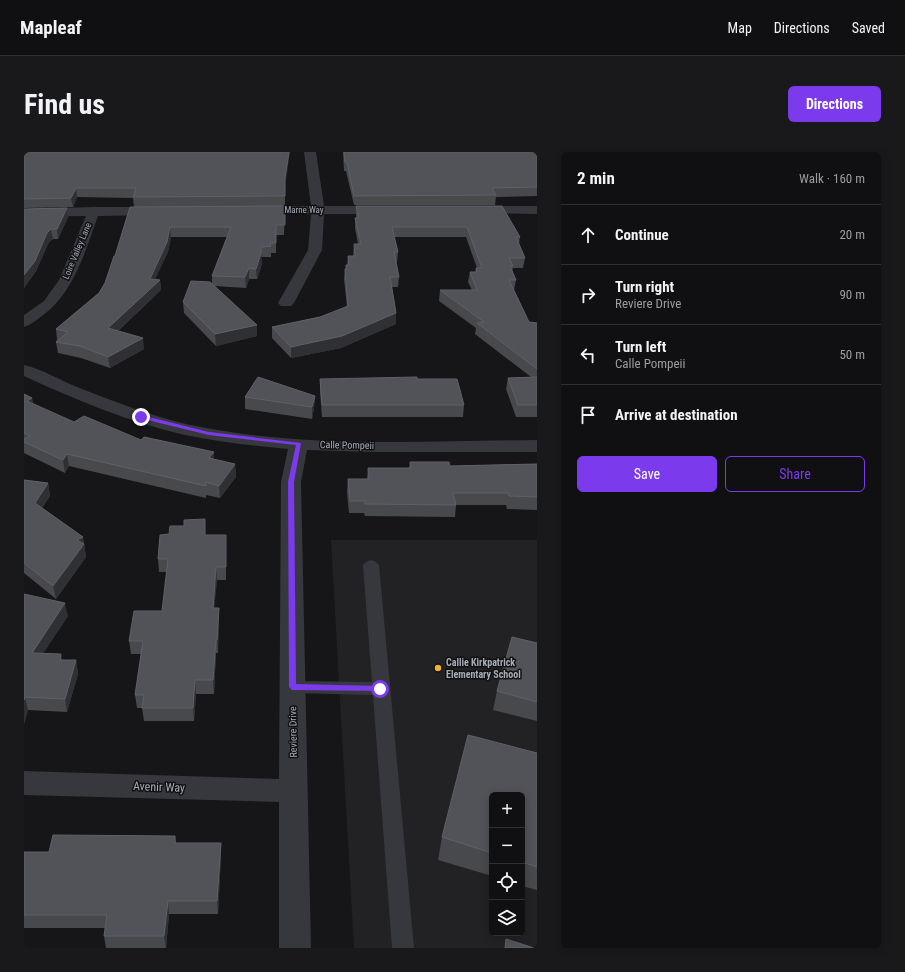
<!DOCTYPE html>
<html lang="en">
<head>
<meta charset="utf-8">
<style>
	body { margin:0; font-family:"Roboto Condensed",sans-serif; background:#19191b; color:#f1f3f6 }
	.controls { position:absolute; right:12px; bottom:12px; display:grid; overflow:hidden; border-radius:6px; box-shadow:0 2px 10px #0003 }
	.controls button { width:36px; height:36px; display:grid; place-items:center; padding:0; border:0; border-bottom:1px solid #303032; background:#101012; color:#f1f3f6; font:20px sans-serif }
	.stop { position:absolute; width:12px; height:12px; margin:-9px; border:3px solid #7c3aed; border-radius:50%; background:#fff }
	.stop.end { background:#7c3aed; border-color:#fff; box-shadow:0 1px 4px #0008 }
	.list { margin:0; padding:0; list-style:none }
	h2 { display:flex; justify-content:space-between; align-items:center; height:52px; margin:0; padding:0 16px; font-size:17px }
	h2 small { font-size:13px; font-weight:400; color:#9c9d9f }
	.list li { display:grid; grid-template-columns:26px 1fr auto; gap:12px; align-items:center; box-sizing:border-box; height:60px; padding:0 16px; border-top:1px solid #303032 }
	.list b { display:block; font-size:15px; white-space:nowrap }
	.list p { margin:0; font-size:13px; white-space:nowrap; color:#9c9d9f }
	.list em { font-size:13px; font-style:normal; color:#9c9d9f }
	.actions { display:flex; gap:8px; padding:12px 16px }
	.actions a { flex:1; padding:9px 0; border:1px solid #7c3aed; border-radius:6px; text-align:center; font-size:14px; color:#7c3aed }
	.actions .main { background:#7c3aed; color:#fff }
	.icon { flex:none; width:22px; height:22px; fill:none; stroke:currentColor; stroke-width:2; stroke-linecap:round; stroke-linejoin:round }
	.map { position:relative; flex:none; width:513px; height:796px; overflow:hidden; border-radius:6px }
	header { display:flex; align-items:center; gap:24px; box-sizing:border-box; height:56px; padding:0 20px; background:#101012; border-bottom:1px solid #303032 }
	header strong { font-size:19px }
	nav { display:flex; gap:22px; margin-inline-start:auto; font-size:14px }
	.intro { display:flex; align-items:center; justify-content:space-between; box-sizing:border-box; height:96px; padding:0 24px }
	h1 { margin:0; font-size:28px }
	.button { padding:10px 18px; border-radius:6px; background:#7c3aed; color:#fff; font-size:14px; font-weight:700 }
	main { display:flex; gap:24px; padding:0 24px }
	aside { flex:1; background:#101012; border-radius:6px; box-shadow:0 2px 10px #0003 }
	.map>svg:first-child { display:block }
	.built { fill:#222225; fill-rule:evenodd }
	.lines { fill:none; stroke-linecap:round; stroke-linejoin:round }
	.lane { fill:#37383d; fill-rule:evenodd }
	.street { fill:#37383d; fill-rule:evenodd }
	.wall { fill:#47494d }
	.shaded-wall { fill:#2f3033 }
	.building { fill:#525359; stroke:#5f6168 }
	.route { fill:#7c3aed }
	.poi-dot { fill:#f2b134; stroke:#111113; stroke-width:1.5 }
	.labels { text-anchor:middle; dominant-baseline:central; stroke-width:3; stroke-linejoin:round; paint-order:stroke }
	.far-street-label { font-size:9px; fill:#a8adb8; stroke:#111113 }
	.street-label { font-size:10px; fill:#a8adb8; stroke:#111113 }
	.poi-label { font-size:10px; font-weight:bold; fill:#a8adb8; stroke:#111113; text-anchor:start }
	.near-street-label { font-size:12px; fill:#a8adb8; stroke:#111113 }
</style>
</head>
<body>
<header>
<strong>Mapleaf</strong>
<nav><a>Map</a><a>Directions</a><a>Saved</a></nav>
</header>
<div class="intro"><h1>Find us</h1><a class="button">Directions</a></div>
<main>
<div class="map">
<svg width="513" height="796" viewBox="0 0 513 796">
	<rect width="100%" height="100%" fill="#161618"/>
	<path class="built" d="M 307,388 L 513,388 L 513,796 L 330,796 ZM 468,643 L 498,643 L 498,781 L 468,781 Z"/>
	<g class="lines">
		<path class="lane" d="M 347,408 L 352,410 L 355,413 L 390,796 L 368,796 L 349,543 L 268,541 L 262,540 L 259,535 L 262,530 L 268,529 L 348,530 L 339,413 L 342,410 Z"/>
		<path class="street" d="M 280,0 L 292,0 L 300,54 L 362,54 L 368,58 L 362,62 L 300,62 L 298,98 L 270,151 L 267,154 L 257,154 L 254,151 L 284,98 L 287,62 L 230,62 L 224,58 L 230,54 L 287,54 Z
			M 450,54 L 513,54 L 513,62 L 446,61 L 444,58 L 446,55 Z
			M 70,55 L 136,55 L 142,59 L 136,63 L 74,64 C 61,99 50,141 18,164 C 12,168 7,173 0,175 L 0,163 L 20,149 L 35,128 L 62,64 L 0,65 L 0,57 Z
			M 0,213 C 18,217 36,228 53,235 C 89,249 125,263 162,272 C 276,297 397,289 513,288 L 513,300 L 349,300 L 283,298 L 277,330 L 287,796 L 255,796 L 255,650 L 0,643 L 0,619 L 255,627 L 257,330 L 264,297 C 230,294 195,290 161,283 C 105,270 52,248 0,224 Z"/>
	</g>
	<path class="wall" d="M 0,0 L 261,34 L 261,54 L 110,55 L 109,46 L 53,45 L 49,55 L 0,56 Z
		M 319,0 L 513,0 L 513,44 L 472,45 L 471,53 L 330,53 L 322,19 L 320,19 Z
		M 261,54 L 260,83 L 252,83 L 252,101 L 247,101 L 247,105 L 237,105 L 238,112 L 233,127 L 225,127 L 222,136 L 191,134 L 233,184 L 192,194 L 160,161 L 159,150 L 188,132 L 188,124 L 203,85 L 147,85 L 144,100 L 131,127 L 136,128 L 137,138 L 94,179 L 120,197 L 86,216 L 57,206 L 34,201 L 32,190 L 33,188 L 32,177 L 75,141 L 81,131 L 91,104 L 106,55 Z
		M 332,54 L 496,85 L 495,92 L 501,106 L 499,116 L 489,116 L 488,119 L 492,128 L 490,138 L 505,170 L 513,171 L 513,265 L 492,265 L 482,237 L 484,226 L 507,225 L 451,182 L 452,176 L 415,149 L 416,138 L 448,138 L 444,130 L 446,120 L 451,120 L 452,116 L 453,116 L 442,85 L 370,85 L 374,100 L 373,110 L 372,110 L 375,125 L 374,135 L 368,135 L 372,161 L 372,172 L 317,196 L 267,206 L 248,186 L 248,175 L 296,165 L 323,155 L 320,127 L 321,117 L 322,117 L 322,113 L 323,113 L 324,104 L 329,104 L 330,92 L 334,92 L 331,76 L 331,66 L 332,66 Z
		M 43,56 L 44,65 L 34,87 L 29,87 L 25,90 L 12,119 L 0,136 L 0,57 Z
		M 296,227 L 393,227 L 440,253 L 439,265 L 298,265 L 296,239 Z
		M 0,242 L 8,246 L 9,252 L 50,270 L 190,308 L 211,312 L 212,325 L 196,346 L 182,343 L 182,346 L 45,314 L 41,321 L 0,301 Z
		M 291,244 L 290,256 L 288,267 L 221,257 L 221,245 Z
		M 386,310 L 426,314 L 513,312 L 513,358 L 483,357 L 482,353 L 432,353 L 431,365 L 341,364 L 340,361 L 325,361 L 323,340 L 324,327 L 343,327 L 344,316 L 385,316 Z
		M 0,328 L 24,331 L 26,344 L 18,356 L 59,385 L 62,405 L 32,447 L 0,421 Z
		M 182,383 L 202,383 L 202,428 L 193,428 L 190,456 L 195,456 L 195,469 L 194,501 L 192,501 L 190,542 L 172,542 L 170,569 L 120,569 L 118,556 L 113,556 L 111,543 L 117,502 L 107,502 L 105,489 L 138,459 L 143,420 L 135,420 L 134,407 Z
		M 0,442 L 44,464 L 19,501 L 38,508 L 52,508 L 54,522 L 43,560 L 4,558 L 0,572 Z
		M 513,491 L 513,569 L 469,558 L 473,539 Z
		M 513,601 L 513,738 L 498,734 L 498,643 L 468,643 L 468,724 L 414,708 L 418,685 Z
		M 151,684 L 152,691 L 197,691 L 197,704 L 194,762 L 145,762 L 142,796 L 82,796 L 80,784 L 81,776 L 0,776 L 0,700 L 25,700 Z"/>
	<path class="shaded-wall" d="M 265,0 L 266,0 L 261,35 L 261,26 Z
		M 52,36 L 53,45 L 49,55 L 47,46 Z
		M 43,56 L 44,65 L 34,87 L 33,77 Z
		M 146,75 L 147,85 L 144,100 L 127,136 L 136,128 L 137,138 L 85,187 L 84,176 L 126,127 Z
		M 27,77 L 29,87 L 25,90 L 12,119 L 0,136 L 0,123 L 23,81 Z
		M 237,101 L 238,112 L 233,127 L 232,117 Z
		M 225,116 L 225,127 L 222,136 L 221,125 Z
		M 372,161 L 372,172 L 317,196 L 267,206 L 267,195 Z
		M 233,173 L 233,184 L 192,194 L 191,182 Z
		M 119,186 L 120,197 L 86,216 L 84,205 Z
		M 291,244 L 290,256 L 288,267 L 288,255 Z
		M 8,246 L 10,258 L 3,249 Z
		M 190,300 L 190,312 L 185,306 Z
		M 43,302 L 45,314 L 41,321 L 39,308 Z
		M 211,312 L 212,325 L 196,346 L 195,334 Z
		M 24,331 L 26,344 L 13,363 L 11,351 Z
		M 59,385 L 62,405 L 32,447 L 29,434 L 53,388 Z
		M 192,415 L 193,428 L 189,469 L 189,456 Z
		M 41,451 L 44,464 L 11,514 L 8,501 Z
		M 195,456 L 195,469 L 194,501 L 193,488 Z
		M 192,488 L 192,501 L 190,542 L 189,528 Z
		M 37,502 L 40,515 L 36,508 Z
		M 52,508 L 54,522 L 43,560 L 41,547 Z
		M 171,528 L 172,542 L 170,569 L 169,556 Z
		M 1,545 L 4,558 L 0,572 L 0,548 Z
		M 197,691 L 197,704 L 194,762 L 193,749 Z
		M 144,749 L 145,762 L 142,796 L 140,784 Z"/>
	<path class="building" d="M 0,0 L 265,0 L 261,26 L 261,44 L 109,45 L 112,36 L 52,36 L 47,46 L 0,47 Z
		M 320,0 L 513,0 L 513,35 L 468,36 L 472,43 L 330,44 L 323,10 L 321,10 Z
		M 261,54 L 261,73 L 252,73 L 252,91 L 246,91 L 247,94 L 237,95 L 237,101 L 232,117 L 225,116 L 221,125 L 188,124 L 207,75 L 146,75 L 143,90 L 126,127 L 136,128 L 84,176 L 119,186 L 84,205 L 56,194 L 32,190 L 44,180 L 32,177 L 75,141 L 81,131 L 90,104 L 91,104 L 106,55 Z
		M 332,54 L 478,54 L 496,85 L 492,85 L 501,106 L 485,106 L 489,114 L 486,114 L 492,128 L 485,128 L 505,170 L 513,171 L 513,217 L 453,171 L 460,170 L 416,138 L 453,138 L 446,120 L 453,120 L 452,116 L 458,116 L 443,75 L 368,75 L 374,100 L 370,100 L 375,125 L 366,125 L 372,161 L 318,184 L 267,195 L 248,175 L 296,165 L 324,154 L 321,117 L 322,117 L 322,113 L 325,113 L 324,104 L 331,104 L 330,92 L 337,92 L 331,66 L 335,66 Z
		M 43,56 L 33,77 L 27,77 L 23,81 L 11,109 L 0,123 L 0,57 Z
		M 167,129 L 186,130 L 233,173 L 191,182 L 159,150 Z
		M 234,225 L 291,244 L 288,255 L 221,245 Z
		M 393,225 L 393,227 L 433,227 L 440,253 L 298,253 L 296,227 Z
		M 513,225 L 513,253 L 494,253 L 484,226 Z
		M 0,242 L 8,246 L 3,249 L 50,270 L 60,264 L 117,288 L 120,285 L 190,300 L 185,306 L 211,312 L 195,334 L 182,330 L 182,334 L 43,302 L 39,308 L 0,290 L 0,287 L 6,284 L 0,281 Z
		M 386,310 L 425,310 L 426,314 L 513,312 L 513,345 L 485,344 L 484,341 L 429,341 L 432,353 L 341,352 L 341,349 L 326,349 L 324,327 L 345,327 L 344,316 L 387,316 Z
		M 0,328 L 24,331 L 11,351 L 59,385 L 53,388 L 60,392 L 29,434 L 0,411 Z
		M 181,367 L 181,383 L 202,383 L 202,415 L 192,415 L 189,456 L 195,456 L 193,488 L 192,488 L 189,528 L 171,528 L 169,556 L 118,556 L 120,543 L 111,543 L 119,489 L 105,489 L 110,459 L 138,459 L 144,407 L 134,407 L 136,383 L 145,382 L 146,374 L 160,374 L 160,368 Z
		M 0,442 L 41,451 L 8,501 L 37,502 L 36,508 L 52,508 L 41,547 L 1,545 L 0,548 Z
		M 488,485 L 513,491 L 513,550 L 473,539 Z
		M 444,583 L 513,601 L 513,715 L 498,710 L 498,643 L 468,643 L 468,701 L 418,685 Z
		M 29,683 L 151,684 L 151,691 L 197,691 L 193,749 L 144,749 L 140,784 L 80,784 L 83,763 L 0,763 L 0,700 L 25,700 Z
		M 482,787 L 510,796 L 481,796 Z"/>
	<path class="route" d="M 117,263 L 185,280 L 277,291 L 270,330 L 272,532 L 356,534 L 359,535 L 359,539 L 268,538 L 265,535 L 264,330 L 272,293 L 185,283 L 115,266 Z"/>
	<circle class="poi-dot" cx="414" cy="516" r="4"/>
	<g class="labels">
		<g class="far-street-label">
			<text x="280" y="58">Marne Way</text>
			<text transform="translate(53 99) rotate(-67)">Loire Valley Lane</text>
		</g>
		<g class="street-label">
			<text transform="translate(323 293) rotate(1)">Calle Pompeii</text>
			<text transform="translate(269 580) rotate(-91)">Reviere Drive</text>
		</g>
		<g class="poi-label">
			<text x="422" y="510">Callie Kirkpatrick<tspan x="422" dy="12">Elementary School</tspan></text>
		</g>
		<g class="near-street-label">
			<text transform="translate(135 635) rotate(2)">Avenir Way</text>
		</g>
	</g>
</svg>
<div class="controls">
<button>+</button>
<button>−</button>
<button><svg class="icon" aria-label="locate" viewBox="0 0 24 24"><circle cx="12" cy="12" r="6"/><path d="M12 2v4M12 18v4M2 12h4M18 12h4"/></svg></button>
<button><svg class="icon" aria-label="layers" viewBox="0 0 24 24"><path d="M12 4l9 5-9 5-9-5zM3 14l9 5 9-5"/></svg></button>
</div>
<div class="stop" style="left:356px;top:537px"></div>
<div class="stop end" style="left:117px;top:265px"></div>
</div>
<aside>
<h2>2 min<small>Walk · 160 m</small></h2>
<ul class="list">
<li><svg class="icon" aria-label="ahead" viewBox="0 0 24 24"><path d="M12 20V5M6 11l6-6 6 6"/></svg><div><b>Continue</b></div><em>20 m</em></li>
<li><svg class="icon" aria-label="right" viewBox="0 0 24 24"><path d="M7 20v-9h11M14 6l5 5-5 5"/></svg><div><b>Turn right</b><p>Reviere Drive</p></div><em>90 m</em></li>
<li><svg class="icon" aria-label="left" viewBox="0 0 24 24"><path d="M17 20v-9H6M10 6l-5 5 5 5"/></svg><div><b>Turn left</b><p>Calle Pompeii</p></div><em>50 m</em></li>
<li><svg class="icon" aria-label="arrive" viewBox="0 0 24 24"><path d="M6 21V4h12l-3 4 3 4H6"/></svg><div><b>Arrive at destination</b></div></li>
</ul>
<div class="actions"><a class="main">Save</a><a>Share</a></div>
</aside>
</main>
</body>
</html>
